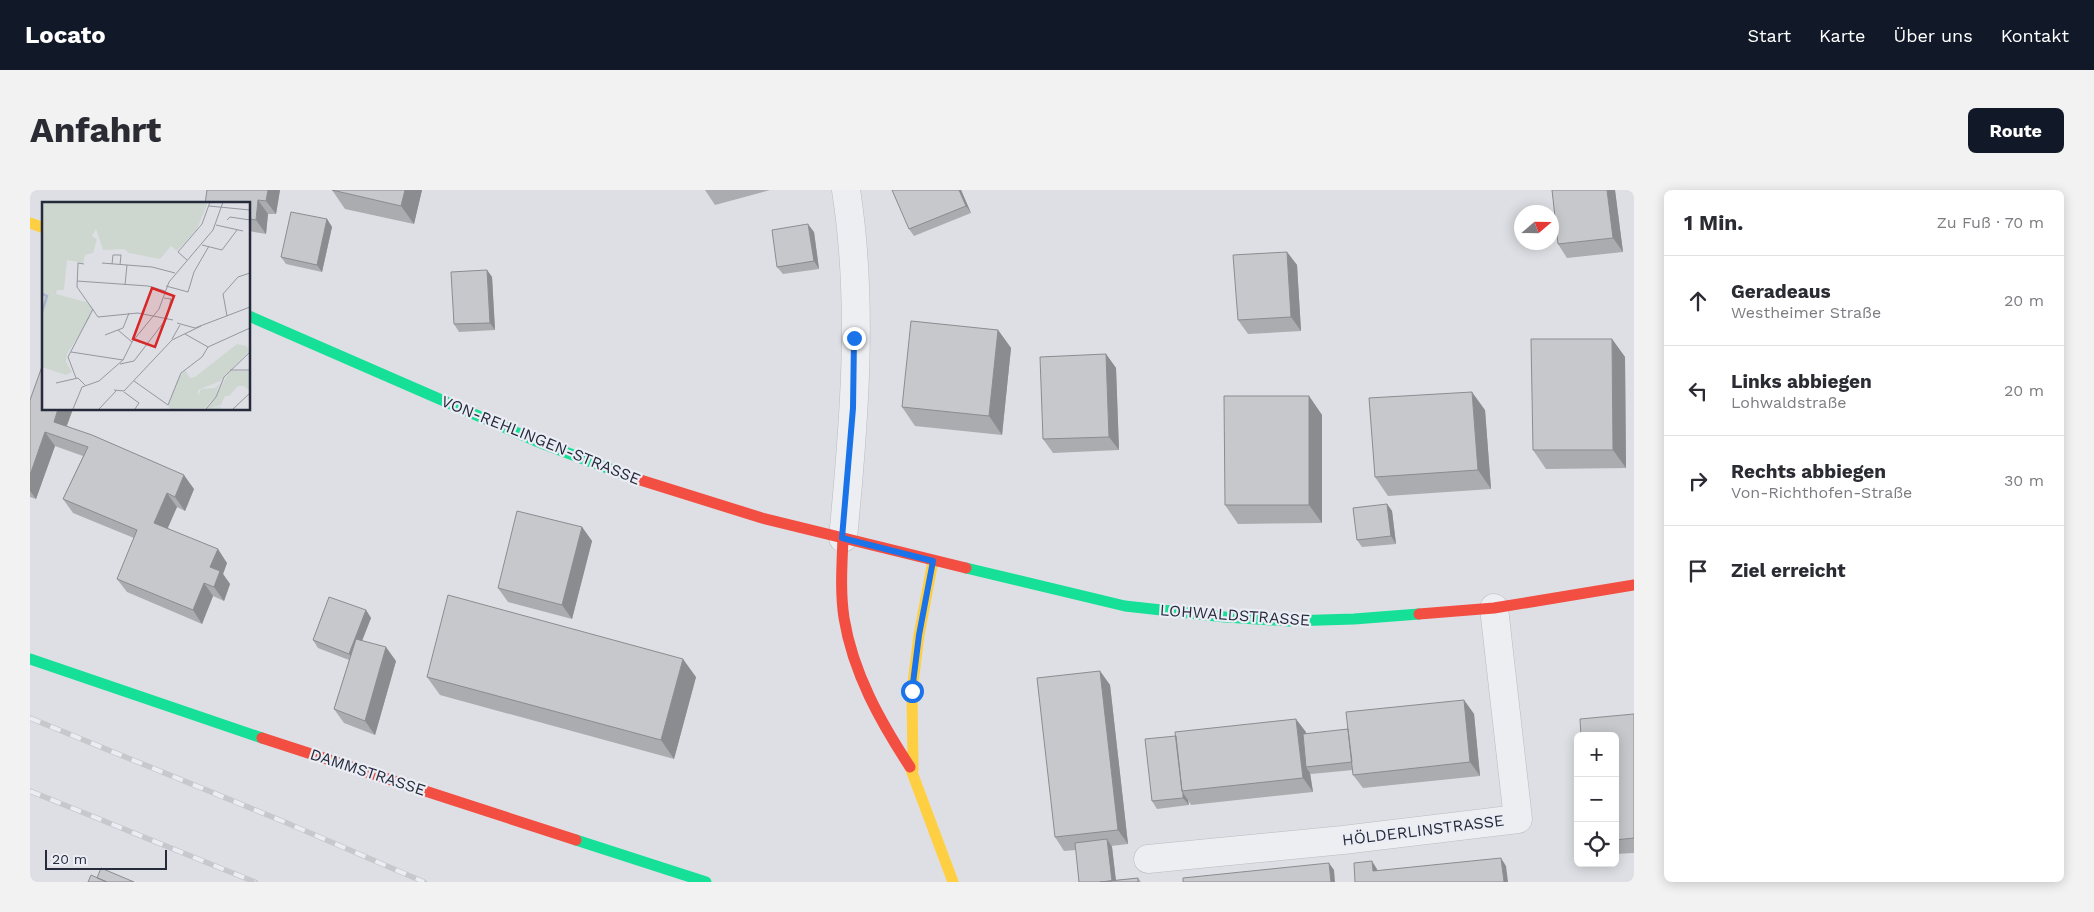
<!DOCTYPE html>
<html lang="de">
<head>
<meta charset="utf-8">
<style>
	body { margin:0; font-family:"Work Sans",sans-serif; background:#f2f2f3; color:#2b2b33 }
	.controls { position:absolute; right:15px; bottom:15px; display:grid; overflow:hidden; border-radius:8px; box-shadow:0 2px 12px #0003 }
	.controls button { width:45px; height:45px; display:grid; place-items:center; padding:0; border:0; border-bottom:1px solid #e1e1e2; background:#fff; color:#2b2b33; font:25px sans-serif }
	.compass { position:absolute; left:1484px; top:15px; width:45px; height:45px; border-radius:50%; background:#fff; box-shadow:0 2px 12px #0003; rotate:70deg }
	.scale { position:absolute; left:15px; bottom:12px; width:122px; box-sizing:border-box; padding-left:5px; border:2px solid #262b3c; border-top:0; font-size:14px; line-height:18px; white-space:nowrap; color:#262b3c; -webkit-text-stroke:4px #ebedf4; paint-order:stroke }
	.stop { position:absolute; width:15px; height:15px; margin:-11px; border:4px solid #1a73e8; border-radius:50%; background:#fff }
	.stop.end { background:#1a73e8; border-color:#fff; box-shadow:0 1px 5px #0008 }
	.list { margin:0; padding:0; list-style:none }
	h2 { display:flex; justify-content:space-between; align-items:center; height:65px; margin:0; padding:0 20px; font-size:21px }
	h2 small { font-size:16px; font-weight:400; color:#7c7c81 }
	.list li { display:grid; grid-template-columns:32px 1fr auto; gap:15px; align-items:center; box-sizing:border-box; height:90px; padding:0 20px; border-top:1px solid #e1e1e2 }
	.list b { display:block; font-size:19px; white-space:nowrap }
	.list p { margin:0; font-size:16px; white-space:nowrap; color:#7c7c81 }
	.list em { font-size:16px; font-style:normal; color:#7c7c81 }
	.icon { flex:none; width:28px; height:28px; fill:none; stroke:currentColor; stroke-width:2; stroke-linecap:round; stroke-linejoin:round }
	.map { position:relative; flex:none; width:1604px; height:692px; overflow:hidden; border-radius:8px }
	header { display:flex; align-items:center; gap:30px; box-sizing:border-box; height:70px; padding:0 25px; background:#111827; color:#fff }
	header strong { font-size:24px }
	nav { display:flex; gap:28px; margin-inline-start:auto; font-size:18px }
	.intro { display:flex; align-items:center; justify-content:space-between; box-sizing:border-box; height:120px; padding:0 30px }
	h1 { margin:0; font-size:35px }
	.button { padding:12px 22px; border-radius:8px; background:#111827; color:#fff; font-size:18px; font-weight:700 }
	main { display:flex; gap:30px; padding:0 30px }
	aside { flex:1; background:#fff; border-radius:8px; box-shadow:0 2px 12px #0003 }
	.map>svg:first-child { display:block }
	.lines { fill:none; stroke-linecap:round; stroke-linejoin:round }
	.street-casing { stroke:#babbc0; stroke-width:29 }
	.street { stroke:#edeef1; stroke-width:28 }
	.fast { stroke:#16e098; stroke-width:11 }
	.slow { stroke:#ffcf43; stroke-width:11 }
	.jam { stroke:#f24e42; stroke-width:11 }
	.rail-casing { stroke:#c7c8cb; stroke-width:5.5 }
	.rail { stroke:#ebedf4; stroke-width:4; stroke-dasharray:11; stroke-linecap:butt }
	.wall { fill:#aaacaf }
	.shaded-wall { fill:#8b8c8f }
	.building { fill:#c6c8cc; stroke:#8b8c8f }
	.route { stroke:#1a73e8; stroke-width:6 }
	.labels { text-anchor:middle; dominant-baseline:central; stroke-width:4.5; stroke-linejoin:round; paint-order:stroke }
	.street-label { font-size:16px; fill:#262b3c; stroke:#ebedf4 }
	.inset-river { fill:none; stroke:#acb8d0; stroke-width:2.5 }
	.inset-road { fill:none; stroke:#9497a1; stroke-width:1 }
	.view { fill:#d62828; fill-opacity:0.15; stroke:#d62828; stroke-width:2.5 }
	.inset-edge { fill:none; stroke:#262b3c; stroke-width:2.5 }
</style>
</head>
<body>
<header>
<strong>Locato</strong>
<nav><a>Start</a><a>Karte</a><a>Über uns</a><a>Kontakt</a></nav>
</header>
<div class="intro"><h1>Anfahrt</h1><a class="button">Route</a></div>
<main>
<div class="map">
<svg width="1604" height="692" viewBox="0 0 1604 692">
	<rect width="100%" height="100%" fill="#dedfe4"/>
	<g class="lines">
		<defs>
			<path id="street" d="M 813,348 C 824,235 834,113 816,0
				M 1118,669 L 1313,650 L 1488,629 L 1464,418"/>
		</defs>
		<use href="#street" class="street-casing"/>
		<use href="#street" class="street"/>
		<path class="fast" d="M 219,126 L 506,251 L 604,288
			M 936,378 L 1095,416 L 1195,427 L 1259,431 L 1324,429 L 1389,424
			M 0,469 L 232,548
			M 546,650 L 676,692"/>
		<path class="slow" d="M 0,33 L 14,38
			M 880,577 L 923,692
			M 883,580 L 882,501 L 889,445 L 903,371"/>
		<path class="jam" d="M 604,288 L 732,328 L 936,378
			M 813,348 C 812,375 810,401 814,428 C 823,483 850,531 880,577
			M 1389,424 L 1464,418 L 1604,395
			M 232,548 L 546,650"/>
		<defs>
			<path id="rail" d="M 0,528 L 257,633 L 394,692
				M 0,601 L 225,692"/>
		</defs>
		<use href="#rail" class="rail-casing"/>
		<use href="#rail" class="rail"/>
	</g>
	<path class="wall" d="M 177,0 L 250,0 L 246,24 L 238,24 L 236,44 L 219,41 L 219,14 Z
		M 302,0 L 392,0 L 384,34 L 315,19 Z
		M 675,0 L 740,0 L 685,15 Z
		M 862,0 L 931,0 L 941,23 L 884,46 L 879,39 Z
		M 1522,0 L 1585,0 L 1593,62 L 1537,68 L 1528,54 Z
		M 297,29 L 302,37 L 292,82 L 256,74 L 251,67 Z
		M 784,42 L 789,79 L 753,84 L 747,77 Z
		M 1257,62 L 1267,75 L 1271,141 L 1218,144 L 1208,130 Z
		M 457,80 L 462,87 L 465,140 L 429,142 L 424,134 Z
		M 968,140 L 981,158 L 972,245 L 885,236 L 872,217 Z
		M 1582,149 L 1595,167 L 1596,278 L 1516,279 L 1503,260 Z
		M 1076,164 L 1086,178 L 1089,260 L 1023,263 L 1013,249 Z
		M 1279,206 L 1292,225 L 1292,333 L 1208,334 L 1195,315 Z
		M 0,210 L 14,219 L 43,219 L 37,236 L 164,299 L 155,321 L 147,317 L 138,338 L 197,373 L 193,384 L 200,394 L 194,411 L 183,406 L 172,434 L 97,402 L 87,389 L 104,348 L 43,323 L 33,309 L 53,266 L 25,256 L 6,309 L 0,307 Z
		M 1455,220 L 1461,299 L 1358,306 L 1345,287 Z
		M 1357,314 L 1362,321 L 1366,354 L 1332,357 L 1327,350 Z
		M 552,337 L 562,351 L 542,429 L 478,412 L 468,398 Z
		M 336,420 L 341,428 L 332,451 L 366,471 L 345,545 L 314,533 L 304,519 L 319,470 L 288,458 L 283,450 Z
		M 1070,481 L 1080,495 L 1098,654 L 1081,656 L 1082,657 L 1086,690 L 1108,688 L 1111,692 L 1049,692 L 1046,660 L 1034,661 L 1025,647 Z
		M 397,487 L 666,487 L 644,569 L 410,505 Z
		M 1434,510 L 1444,524 L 1450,586 L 1333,598 L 1323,585 L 1323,580 L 1281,584 L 1280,583 L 1283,602 L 1161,615 L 1158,610 L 1159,615 L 1127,619 L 1122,611 L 1146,546 L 1276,542 L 1276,544 L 1318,539 Z
		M 1604,524 L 1604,663 L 1585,664 L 1585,546 Z"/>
	<path class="shaded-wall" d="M 238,0 L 250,0 L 246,24 L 236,11 Z
		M 375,0 L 392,0 L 384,34 L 371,16 Z
		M 929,0 L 931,0 L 941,23 L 936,16 Z
		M 1577,0 L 1585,0 L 1593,62 L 1583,48 Z
		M 228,10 L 238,24 L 236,44 L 226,30 Z
		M 297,29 L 302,37 L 292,82 L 287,75 Z
		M 778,34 L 784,42 L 789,79 L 784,71 Z
		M 1257,62 L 1267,75 L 1271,141 L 1261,127 Z
		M 457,80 L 462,87 L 465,140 L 460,133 Z
		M 968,140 L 981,158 L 972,245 L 959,226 Z
		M 1582,149 L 1595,167 L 1596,278 L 1583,260 Z
		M 1076,164 L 1086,178 L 1089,260 L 1079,247 Z
		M 1442,202 L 1455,220 L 1461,299 L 1448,280 Z
		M 1279,206 L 1292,225 L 1292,333 L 1279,315 Z
		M 28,219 L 43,219 L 33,245 L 24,232 Z
		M 15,242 L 25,256 L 6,309 L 0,301 L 0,285 Z
		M 154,285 L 164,299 L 155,321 L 145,307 Z
		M 137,303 L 147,317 L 134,346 L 124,333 Z
		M 1357,314 L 1362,321 L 1366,354 L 1361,346 Z
		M 552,337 L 562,351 L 542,429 L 532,415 Z
		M 188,359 L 197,373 L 193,384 L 200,394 L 194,411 L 184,397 L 180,377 Z
		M 174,393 L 183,406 L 172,434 L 163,420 Z
		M 336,420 L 341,428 L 324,471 L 319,464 Z
		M 356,457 L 366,471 L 345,545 L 335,531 Z
		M 653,469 L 666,487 L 644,569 L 631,550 Z
		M 1070,481 L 1080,495 L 1098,654 L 1088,640 Z
		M 1434,510 L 1444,524 L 1450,586 L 1440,572 Z
		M 1266,529 L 1276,542 L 1280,576 L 1276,577 L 1280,583 L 1283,602 L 1273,588 Z
		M 1153,603 L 1158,610 L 1159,615 L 1153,608 Z
		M 1077,649 L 1082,657 L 1086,692 L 1082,692 Z
		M 1471,668 L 1476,676 L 1478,692 L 1474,692 Z
		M 1342,671 L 1347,679 L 1348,689 L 1343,681 Z
		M 1299,673 L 1304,680 L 1305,692 L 1301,692 Z"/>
	<path class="building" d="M 177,0 L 238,0 L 236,11 L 228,10 L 226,30 L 219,29 L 219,14 L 175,14 Z
		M 302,0 L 375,0 L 371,16 Z
		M 862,0 L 929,0 L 936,16 L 879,39 Z
		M 1522,0 L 1577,0 L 1583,48 L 1528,54 Z
		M 261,22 L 297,29 L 287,75 L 251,67 Z
		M 778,34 L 784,71 L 747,77 L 742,40 Z
		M 1257,62 L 1261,127 L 1208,130 L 1203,65 Z
		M 457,80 L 460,133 L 424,134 L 421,82 Z
		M 881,131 L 968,140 L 959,226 L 872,217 Z
		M 1501,149 L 1582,149 L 1583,260 L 1503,260 Z
		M 1076,164 L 1079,247 L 1013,249 L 1010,167 Z
		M 14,171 L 14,219 L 28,219 L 24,232 L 62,245 L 154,285 L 145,307 L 137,303 L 124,333 L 188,359 L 180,377 L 190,381 L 184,397 L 174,393 L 163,420 L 87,389 L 107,340 L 33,309 L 58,257 L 15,242 L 0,285 L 0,210 Z
		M 1442,202 L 1448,280 L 1345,287 L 1339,208 Z
		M 1194,206 L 1279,206 L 1279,315 L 1195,315 Z
		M 1357,314 L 1361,346 L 1327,350 L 1323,318 Z
		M 487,321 L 552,337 L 532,415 L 468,398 Z
		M 418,405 L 653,469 L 631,550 L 397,487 Z
		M 299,407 L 336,420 L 319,464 L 283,450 Z
		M 326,449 L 356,457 L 335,531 L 304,519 Z
		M 1070,481 L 1088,640 L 1025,647 L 1007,488 Z
		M 1434,510 L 1440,572 L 1323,585 L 1316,522 Z
		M 1604,524 L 1604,648 L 1585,650 L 1585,546 L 1551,546 L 1550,529 Z
		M 1266,529 L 1273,588 L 1152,601 L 1145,542 Z
		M 1318,539 L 1322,572 L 1276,577 L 1273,544 Z
		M 1146,546 L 1152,601 L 1153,603 L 1153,608 L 1122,611 L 1115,549 Z
		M 1077,649 L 1082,691 L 1070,692 L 1049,692 L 1045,653 Z
		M 1471,668 L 1474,692 L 1325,692 L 1324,673 L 1342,671 L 1343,681 Z
		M 1299,673 L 1301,692 L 1153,692 L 1153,688 Z
		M 71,678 L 104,692 L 77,692 L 67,688 Z
		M 61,685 L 77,692 L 58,692 Z
		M 1108,688 L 1108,692 L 1070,692 Z"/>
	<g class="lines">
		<path class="route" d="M 824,148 L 823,218 L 812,348 L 903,371 L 889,445 L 882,501"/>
	</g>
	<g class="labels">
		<g class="street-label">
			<text transform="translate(511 250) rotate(22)">VON-REHLINGEN-STRASSE</text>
			<text transform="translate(1205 425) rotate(4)">LOHWALDSTRASSE</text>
			<text transform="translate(338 582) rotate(18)">DAMMSTRASSE</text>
			<text transform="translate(1393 640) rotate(-7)">HÖLDERLINSTRASSE</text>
		</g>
	</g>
	<g transform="translate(12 12)">
		<rect width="208" height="208" fill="#dedfe4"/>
		<path d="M 0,0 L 166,0 L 155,27 L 135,49 L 129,44 L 118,57 L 87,51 L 82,47 L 61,48 L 54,27 L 50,34 L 55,37 L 51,51 L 43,53 L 41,61 L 25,58 L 22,88 L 15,88 L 14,92 L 44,100 L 51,106 L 48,116 L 25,152 L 24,160 L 30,170 L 24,173 L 0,165 ZM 195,142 L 205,144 L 207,149 L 178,179 L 156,188 L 156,194 L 159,187 L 173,186 L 178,181 L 173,194 L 163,206 L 128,207 L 126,203 L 135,179 L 143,168 L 148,176 L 153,175 ZM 188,169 L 207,169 L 208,189 L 202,184 L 196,184 L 187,194 L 183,194 L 179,203 L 168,206 L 179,205 L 178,207 L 165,207 Z" fill="#cdd7cf"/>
		<path class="inset-river" d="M 0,92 L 5,94 L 0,110"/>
		<path class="inset-road" d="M 167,4 L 208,8M 185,18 L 188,15 L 208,18M 174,23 L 201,29M 160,43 L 180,48 L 195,28M 145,58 L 136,50 L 160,22 L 168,0M 60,61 L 110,65 L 133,71M 42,62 L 36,61 L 35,85 L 56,115 L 96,111 L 131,118M 70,62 L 71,53 L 79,53 L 78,63M 35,79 L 106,84 L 123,89M 83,83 L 85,63M 124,84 L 146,90 L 152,70 L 167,44M 122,96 L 129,97 L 126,109M 185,114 L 181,92 L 196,75 L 208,71M 135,121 L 153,126 L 208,105M 76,128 L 90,140M 143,132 L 166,145 L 208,126M 63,133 L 81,126 L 87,111M 130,137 L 138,123M 29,150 L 81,158M 78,162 L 92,159 L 125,116M 188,168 L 208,168M 34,176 L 26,155 L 51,107M 92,179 L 126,203 L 139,171 L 160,155 L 166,145M 14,181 L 36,176 L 43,183M 72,188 L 82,189 L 130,138 L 159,124M 82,190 L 97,201 L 93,207M 31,207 L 40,185 L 57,179 L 81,158 L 90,140 L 117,107 L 127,80 L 171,28 L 181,0M 57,207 L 74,189M 164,207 L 174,195 L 182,175 L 208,150M 191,207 L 208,191"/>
		<path class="view" d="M 110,86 L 132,94 L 113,145 L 91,137 Z"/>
		<rect width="208" height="208" class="inset-edge"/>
	</g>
</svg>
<div class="controls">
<button>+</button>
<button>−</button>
<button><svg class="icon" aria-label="locate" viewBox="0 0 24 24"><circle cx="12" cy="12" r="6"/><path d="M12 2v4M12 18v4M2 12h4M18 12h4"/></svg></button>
</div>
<svg class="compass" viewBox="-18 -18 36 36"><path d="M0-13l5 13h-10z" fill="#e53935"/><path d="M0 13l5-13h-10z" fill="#7c7c81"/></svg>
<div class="scale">20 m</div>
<div class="stop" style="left:882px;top:501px"></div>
<div class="stop end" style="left:824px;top:148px"></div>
</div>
<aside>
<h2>1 Min.<small>Zu Fuß · 70 m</small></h2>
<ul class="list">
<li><svg class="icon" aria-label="ahead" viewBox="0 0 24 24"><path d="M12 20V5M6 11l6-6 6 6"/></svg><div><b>Geradeaus</b><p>Westheimer Straße</p></div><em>20 m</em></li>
<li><svg class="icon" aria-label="left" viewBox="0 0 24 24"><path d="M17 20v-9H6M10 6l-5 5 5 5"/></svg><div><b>Links abbiegen</b><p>Lohwaldstraße</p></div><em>20 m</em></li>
<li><svg class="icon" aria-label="right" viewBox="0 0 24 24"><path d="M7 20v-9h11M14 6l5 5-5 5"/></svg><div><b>Rechts abbiegen</b><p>Von-Richthofen-Straße</p></div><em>30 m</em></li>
<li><svg class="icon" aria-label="arrive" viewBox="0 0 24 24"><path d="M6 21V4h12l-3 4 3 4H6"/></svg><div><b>Ziel erreicht</b></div></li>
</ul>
</aside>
</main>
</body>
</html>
